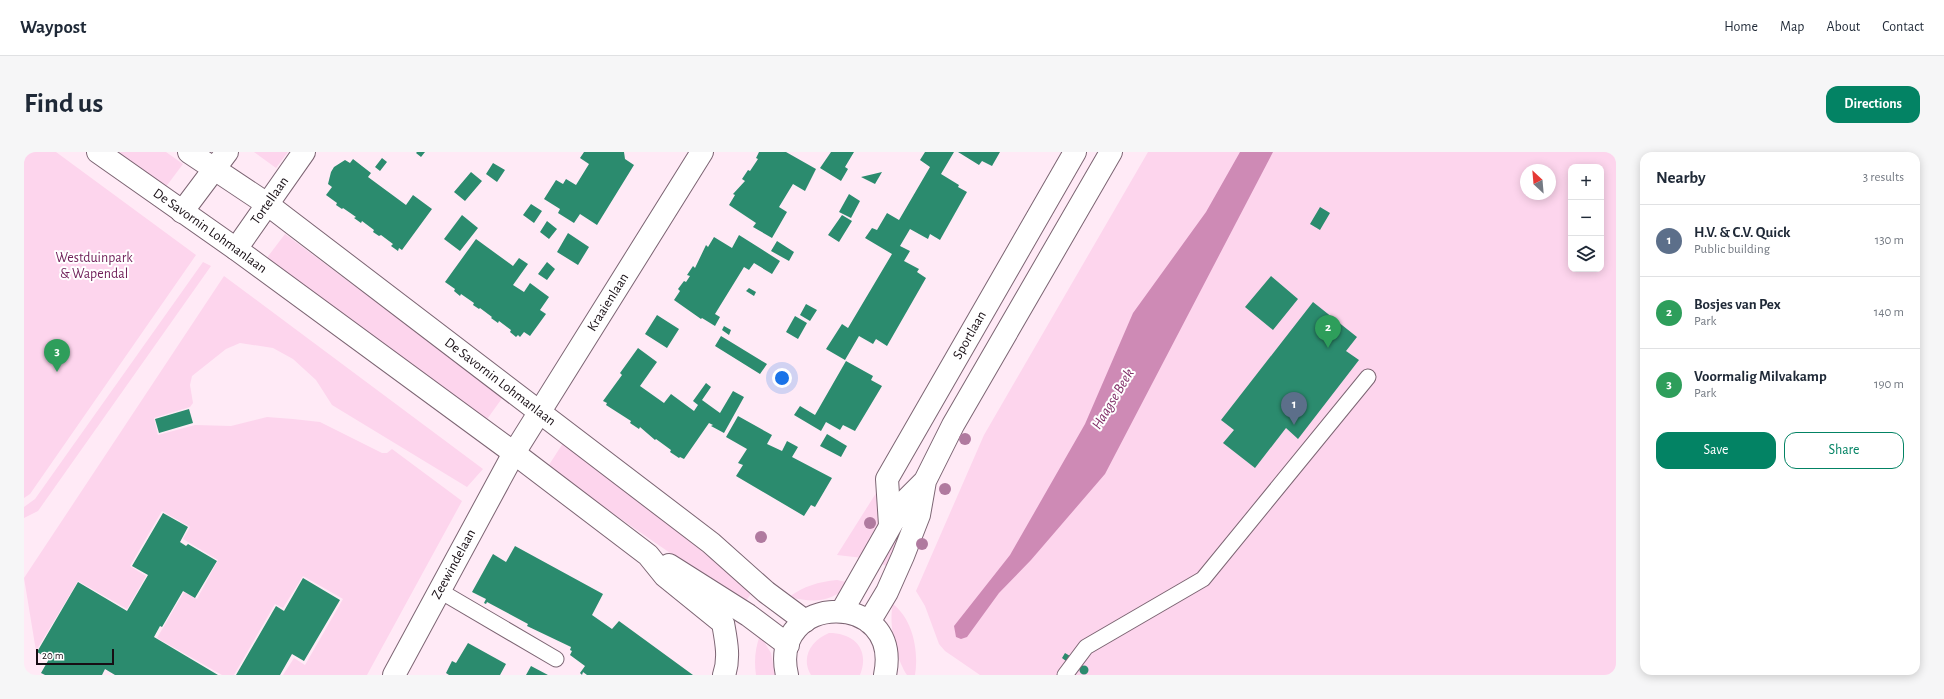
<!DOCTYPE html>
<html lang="en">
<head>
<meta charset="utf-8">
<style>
	body { margin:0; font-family:"Alegreya Sans",sans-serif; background:#f6f6f7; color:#1f2937 }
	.controls { position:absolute; right:12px; top:12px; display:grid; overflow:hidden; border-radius:8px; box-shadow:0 2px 10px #0003 }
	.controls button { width:36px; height:36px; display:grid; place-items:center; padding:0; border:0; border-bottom:1px solid #e0e1e3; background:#fff; color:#1f2937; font:20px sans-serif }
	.compass { position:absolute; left:1496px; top:12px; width:36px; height:36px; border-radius:50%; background:#fff; box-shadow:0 2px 10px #0003; rotate:334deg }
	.scale { position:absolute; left:12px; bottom:10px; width:78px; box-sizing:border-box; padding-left:4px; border:2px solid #170e14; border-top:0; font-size:11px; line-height:14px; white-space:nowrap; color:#170e14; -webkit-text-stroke:3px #fff; paint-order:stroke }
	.you { position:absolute; left:758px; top:226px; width:14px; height:14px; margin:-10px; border:3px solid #fff; border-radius:50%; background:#1a73e8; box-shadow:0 0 0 6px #1a73e833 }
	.badge { display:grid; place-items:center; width:26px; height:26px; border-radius:50%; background:#038364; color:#fff; font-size:13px; font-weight:700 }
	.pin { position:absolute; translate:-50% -33px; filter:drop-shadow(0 1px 2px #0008) }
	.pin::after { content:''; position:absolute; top:21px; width:14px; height:12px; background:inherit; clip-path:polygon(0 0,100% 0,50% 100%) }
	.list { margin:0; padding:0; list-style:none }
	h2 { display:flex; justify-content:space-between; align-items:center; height:52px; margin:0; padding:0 16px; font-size:17px }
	h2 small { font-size:13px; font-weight:400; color:#747a83 }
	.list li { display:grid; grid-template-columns:26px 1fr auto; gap:12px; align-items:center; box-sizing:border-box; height:72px; padding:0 16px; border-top:1px solid #e0e1e3 }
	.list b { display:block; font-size:15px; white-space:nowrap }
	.list p { margin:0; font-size:13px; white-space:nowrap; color:#747a83 }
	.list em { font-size:13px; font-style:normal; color:#747a83 }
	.actions { display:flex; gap:8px; padding:12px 16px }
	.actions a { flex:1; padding:9px 0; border:1px solid #038364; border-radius:12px; text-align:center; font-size:14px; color:#038364 }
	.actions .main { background:#038364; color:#fff }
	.icon { flex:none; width:22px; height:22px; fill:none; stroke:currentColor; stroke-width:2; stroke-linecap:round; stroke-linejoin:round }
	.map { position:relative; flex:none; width:1592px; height:523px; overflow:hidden; border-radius:12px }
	header { display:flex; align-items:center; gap:24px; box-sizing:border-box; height:56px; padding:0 20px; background:#fff; border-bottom:1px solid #e0e1e3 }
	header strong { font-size:19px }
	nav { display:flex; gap:22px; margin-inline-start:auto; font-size:14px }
	.intro { display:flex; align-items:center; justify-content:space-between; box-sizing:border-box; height:96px; padding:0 24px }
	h1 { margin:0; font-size:28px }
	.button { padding:10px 18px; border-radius:12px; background:#038364; color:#fff; font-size:14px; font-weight:700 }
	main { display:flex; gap:24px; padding:0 24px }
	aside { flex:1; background:#fff; border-radius:12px; box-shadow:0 2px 10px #0003 }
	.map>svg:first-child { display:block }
	.green { fill:#fdd5ed; fill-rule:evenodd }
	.water { fill:#ce8ab5 }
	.building { fill:#2b8b6e }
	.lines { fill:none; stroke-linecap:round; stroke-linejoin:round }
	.service-casing { stroke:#7c6573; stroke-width:17 }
	.minor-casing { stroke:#7c6573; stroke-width:24 }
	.secondary-casing { stroke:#7c6573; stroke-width:24 }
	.service { stroke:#fff; stroke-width:15 }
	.minor { stroke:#fff; stroke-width:22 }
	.secondary { stroke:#fff; stroke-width:22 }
	.tree { fill:#b07a9f }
	.labels { text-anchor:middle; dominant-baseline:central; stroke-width:4; stroke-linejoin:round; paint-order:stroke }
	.street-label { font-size:14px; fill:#170e14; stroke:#fff }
	.park-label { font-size:14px; fill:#6f1f58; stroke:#fff }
	.water-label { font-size:15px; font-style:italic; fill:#813068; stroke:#fff }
</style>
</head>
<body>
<header>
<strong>Waypost</strong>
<nav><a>Home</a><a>Map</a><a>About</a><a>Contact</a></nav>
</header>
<div class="intro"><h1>Find us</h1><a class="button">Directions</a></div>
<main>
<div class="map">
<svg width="1592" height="523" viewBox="0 0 1592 523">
	<rect width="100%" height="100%" fill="#ffeaf6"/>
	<path class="green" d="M 0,0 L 32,0 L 172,103 L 6,342 L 0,346 Z
		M 92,0 L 142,0 L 159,12 L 141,36 Z
		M 230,0 L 264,0 L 252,16 Z
		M 1124,0 L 1592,0 L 1592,523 L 956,523 L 921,499 L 915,492 L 901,454 L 892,439 L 960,283 ZM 1547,15 L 1577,15 L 1577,117 L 1547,117 ZM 1502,18 L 1526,18 L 1526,42 L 1502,42 Z
		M 261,82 L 479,245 L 461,270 L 239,111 Z
		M 179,110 L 187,114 L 14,359 L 0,366 L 0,355 L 11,347 Z
		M 200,124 L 459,317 L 443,335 L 308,253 L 292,228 L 269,207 L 249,196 L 216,191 L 202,197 L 168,224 L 166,233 L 169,251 L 166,255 L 130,266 L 134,283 L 171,273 L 207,274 L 243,265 L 269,267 L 296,270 L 358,301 L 363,301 L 368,297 L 438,349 L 343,523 L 259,523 L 270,506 L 281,513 L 319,447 L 279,424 L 259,456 L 251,452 L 210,523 L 198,523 L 133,486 L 160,440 L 173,447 L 194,408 L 159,387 L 166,375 L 138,359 L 106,414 L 122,424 L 103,457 L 54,429 L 12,499 L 0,426 Z
		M 541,288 L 728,440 L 720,452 L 523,316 Z
		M 854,338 L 854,374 L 839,406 L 813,403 Z
		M 880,365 L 886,368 L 864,415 L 856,411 Z
		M 813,428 L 827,431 C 807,451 791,451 765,445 C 780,434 794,430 813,428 Z
		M 869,452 C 889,468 895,499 891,523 L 883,523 C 872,507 864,471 869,452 Z
		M 805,481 C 831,481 846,498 836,523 L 787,523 C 776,505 788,488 805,481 Z
		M 736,483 L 747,501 L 751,523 L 732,523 C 730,509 731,497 736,483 Z"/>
	<path class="water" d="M 1216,0 L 1249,0 L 1081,322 L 1007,408 L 975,441 L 943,485 L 937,487 L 932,485 L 930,474 L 986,403 L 1061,272 L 1109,161 L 1182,60 Z"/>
	<path class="building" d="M 393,0 L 401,0 L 397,5 L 392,1 Z
		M 560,0 L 600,0 L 601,7 L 610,13 L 573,73 L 556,62 L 550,71 L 534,61 L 536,57 L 520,47 L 532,28 L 539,32 L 542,27 L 552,33 L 565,12 L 556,6 Z
		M 735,0 L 762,0 L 792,17 L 781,39 L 769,32 L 755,55 L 763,60 L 748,86 L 729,75 L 732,71 L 705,53 L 711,43 L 709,42 L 721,29 L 718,27 L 724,18 L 726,19 L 734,7 L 732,6 Z
		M 807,0 L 830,0 L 821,15 L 824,17 L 817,29 L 796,16 Z
		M 901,0 L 930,0 L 917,22 L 935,33 L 934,35 L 943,40 L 916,88 L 906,82 L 904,87 L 886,77 L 876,94 L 886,99 L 880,109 L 895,117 L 893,120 L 902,126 L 863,194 L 852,187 L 849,192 L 835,184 L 821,208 L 802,197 L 818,172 L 824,176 L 868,102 L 841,86 L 848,76 L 853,78 L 863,61 L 875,68 L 906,15 L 896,8 Z
		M 934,0 L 976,0 L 968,14 L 958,9 L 955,13 Z
		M 358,6 L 363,10 L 356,19 L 351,15 Z
		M 329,7 L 347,21 L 344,25 L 382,53 L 389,43 L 408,57 L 378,98 L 375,96 L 374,99 L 367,94 L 369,92 L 357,83 L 355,84 L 349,80 L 350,78 L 338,69 L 337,71 L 330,66 L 332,65 L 319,56 L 318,57 L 312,53 L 313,51 L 302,43 L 308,35 L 304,32 L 307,20 L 310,15 L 321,8 L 326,11 Z
		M 469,11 L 481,18 L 473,30 L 462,22 Z
		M 447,20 L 458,29 L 441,49 L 430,40 Z
		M 858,20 L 851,32 L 837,25 Z
		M 825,42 L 836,49 L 827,66 L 815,60 Z
		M 507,52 L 518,59 L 510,71 L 499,63 Z
		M 1296,55 L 1306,61 L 1296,78 L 1286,72 Z
		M 438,63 L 454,76 L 436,99 L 420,87 Z
		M 818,63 L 828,69 L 815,90 L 804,83 Z
		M 523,69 L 533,77 L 525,87 L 516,80 Z
		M 544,81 L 565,95 L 554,113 L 533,100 Z
		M 715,83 L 756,109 L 748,122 L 730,111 L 725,118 L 720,115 L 691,162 L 696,165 L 691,174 L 678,166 L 677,167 L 650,148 L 656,139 L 654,137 L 660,129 L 662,130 L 666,124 L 663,123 L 669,114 L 671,116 L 682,93 L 684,95 L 690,85 L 708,96 Z
		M 452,87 L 489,114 L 495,106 L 504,112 L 489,133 L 500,140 L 506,131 L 525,145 L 516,158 L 522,162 L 506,184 L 500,180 L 496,185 L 494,183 L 492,185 L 486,180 L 487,178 L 475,169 L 474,171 L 467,166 L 468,165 L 456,156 L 455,157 L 449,153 L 450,151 L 437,142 L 436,144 L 430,139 L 431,137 L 421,130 Z
		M 753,89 L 770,100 L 765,109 L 747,99 Z
		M 523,110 L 531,117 L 523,128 L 514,122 Z
		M 1247,124 L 1274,147 L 1249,178 L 1221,155 Z
		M 725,136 L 732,140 L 730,144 L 722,139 Z
		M 1289,150 L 1333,185 L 1322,199 L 1335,208 L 1274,287 L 1262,276 L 1231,316 L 1199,291 L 1210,278 L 1197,268 Z
		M 782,152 L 793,158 L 786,169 L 776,163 Z
		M 633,163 L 655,177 L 643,196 L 621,182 Z
		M 771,164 L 783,171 L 774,187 L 762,180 Z
		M 700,174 L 707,178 L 705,183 L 698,178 Z
		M 697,184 L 743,212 L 736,222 L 691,194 Z
		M 614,196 L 633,210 L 616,234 L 640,251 L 647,242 L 670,259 L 674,253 L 669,249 L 682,231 L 687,235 L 678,248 L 696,261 L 709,239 L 720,245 L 700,281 L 687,274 L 689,273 L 685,271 L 660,307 L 656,305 L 655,306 L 646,300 L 647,298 L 632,287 L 631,288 L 616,275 L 615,277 L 606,271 L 607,269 L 582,253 L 583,251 L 579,249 L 598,223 L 596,221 Z
		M 822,209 L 849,224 L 847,228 L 858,234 L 831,279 L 819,273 L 816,278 L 802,270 L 797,279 L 770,263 L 776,254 L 791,263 Z
		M 165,257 L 169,271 L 135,281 L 131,267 Z
		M 714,264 L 748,283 L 743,292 L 758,299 L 763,289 L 774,295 L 768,305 L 808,326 L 791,355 L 787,353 L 780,364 L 712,324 L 719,313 L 714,311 L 723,297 L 702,285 Z
		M 803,282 L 823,294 L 817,305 L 796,294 Z
		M 139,361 L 164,375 L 156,390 L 162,394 L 164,392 L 193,409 L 171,446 L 159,439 L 138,475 L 136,474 L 130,485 L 194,523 L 91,523 L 81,517 L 78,523 L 21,523 L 17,521 L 25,507 L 13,500 L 54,430 L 103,459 L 124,423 L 108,414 Z
		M 491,394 L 579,442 L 568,463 L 588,477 L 595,469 L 669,523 L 563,523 L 559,520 L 558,523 L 556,521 L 561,514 L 546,503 L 548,499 L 546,498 L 547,495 L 503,474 L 504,472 L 463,450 L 462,452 L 460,451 L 462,447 L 448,440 L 469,402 L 482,410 Z
		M 279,426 L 316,448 L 280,509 L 268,502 L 256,523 L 212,523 L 252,454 L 260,459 Z
		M 444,491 L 482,512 L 476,523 L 425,523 L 422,521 L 428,509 L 432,511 Z
		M 1041,501 L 1046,504 L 1042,509 L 1038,506 Z
		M1055.5 518a4.5 4.5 0 1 1 9 0a4.5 4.5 0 1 1-9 0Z
		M 507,514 L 524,523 L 502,523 Z"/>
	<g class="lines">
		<defs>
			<path id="service" d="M 416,439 L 532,507
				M 1041,523 L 1062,495 L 1179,427 L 1344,225"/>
			<g id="minor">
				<path id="s1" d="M 74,0 L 212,97 L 490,301 L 624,403 L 641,424 L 699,471 C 702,488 706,506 700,523"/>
				<path id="s2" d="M 165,0 L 243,52 L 687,391 L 742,440 L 781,469"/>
				<path d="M 158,60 L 203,0"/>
				<path id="s3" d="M 212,97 L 280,0"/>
				<path id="s4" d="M 866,373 L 863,327 L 1051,0"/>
				<path d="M 645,413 L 724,463 L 764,493"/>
				<path id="s5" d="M 370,523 L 490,301 L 678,0"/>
			</g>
			<path id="secondary" d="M 818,459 L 880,350 L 901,329
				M 845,470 L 863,440 L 879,404 L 895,363 L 901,329 L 929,273 L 1087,0
				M 763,523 C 744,440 879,437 861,523"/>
		</defs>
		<use href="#service" class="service-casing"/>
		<use href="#minor" class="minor-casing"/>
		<use href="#secondary" class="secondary-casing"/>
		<use href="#service" class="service"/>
		<use href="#minor" class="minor"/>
		<use href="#secondary" class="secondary"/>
	</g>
	<g class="tree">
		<circle cx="941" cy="287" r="6"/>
		<circle cx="921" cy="337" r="6"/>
		<circle cx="846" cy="371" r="6"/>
		<circle cx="737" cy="385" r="6"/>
		<circle cx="898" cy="392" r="6"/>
	</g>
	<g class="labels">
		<g class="street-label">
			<text stroke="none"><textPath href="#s3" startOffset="59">Tortellaan</textPath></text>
			<text stroke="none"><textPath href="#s1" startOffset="137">De Savornin Lohmanlaan</textPath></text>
			<text stroke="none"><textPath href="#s5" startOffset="430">Kraaienlaan</textPath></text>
			<text stroke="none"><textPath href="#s4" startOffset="212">Sportlaan</textPath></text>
			<text stroke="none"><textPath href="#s2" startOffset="387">De Savornin Lohmanlaan</textPath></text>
			<text stroke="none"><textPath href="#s5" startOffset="126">Zeewindelaan</textPath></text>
		</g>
		<g class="park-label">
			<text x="70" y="106">Westduinpark<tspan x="70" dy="16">&amp; Wapendal</tspan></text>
		</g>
		<g class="water-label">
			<text transform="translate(1089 247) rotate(-59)">Haagse Beek</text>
		</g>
	</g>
</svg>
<div class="controls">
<button>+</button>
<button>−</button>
<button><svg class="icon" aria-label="layers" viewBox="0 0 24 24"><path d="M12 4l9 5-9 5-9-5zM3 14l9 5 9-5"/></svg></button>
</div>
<svg class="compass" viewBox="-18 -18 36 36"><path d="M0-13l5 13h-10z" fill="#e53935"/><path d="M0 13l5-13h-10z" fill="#747a83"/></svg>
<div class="scale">20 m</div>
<div class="you"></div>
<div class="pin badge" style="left:1270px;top:273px;background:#5c6f8a">1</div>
<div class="pin badge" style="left:1304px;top:196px;background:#2e9e5b">2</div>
<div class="pin badge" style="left:33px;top:220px;background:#2e9e5b">3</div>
</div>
<aside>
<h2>Nearby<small>3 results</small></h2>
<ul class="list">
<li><span class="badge" style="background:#5c6f8a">1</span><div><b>H.V. &amp; C.V. Quick</b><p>Public building</p></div><em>130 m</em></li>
<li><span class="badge" style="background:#2e9e5b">2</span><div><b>Bosjes van Pex</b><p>Park</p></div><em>140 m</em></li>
<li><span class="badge" style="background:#2e9e5b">3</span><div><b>Voormalig Milvakamp</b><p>Park</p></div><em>190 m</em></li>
</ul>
<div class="actions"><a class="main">Save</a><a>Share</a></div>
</aside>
</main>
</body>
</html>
